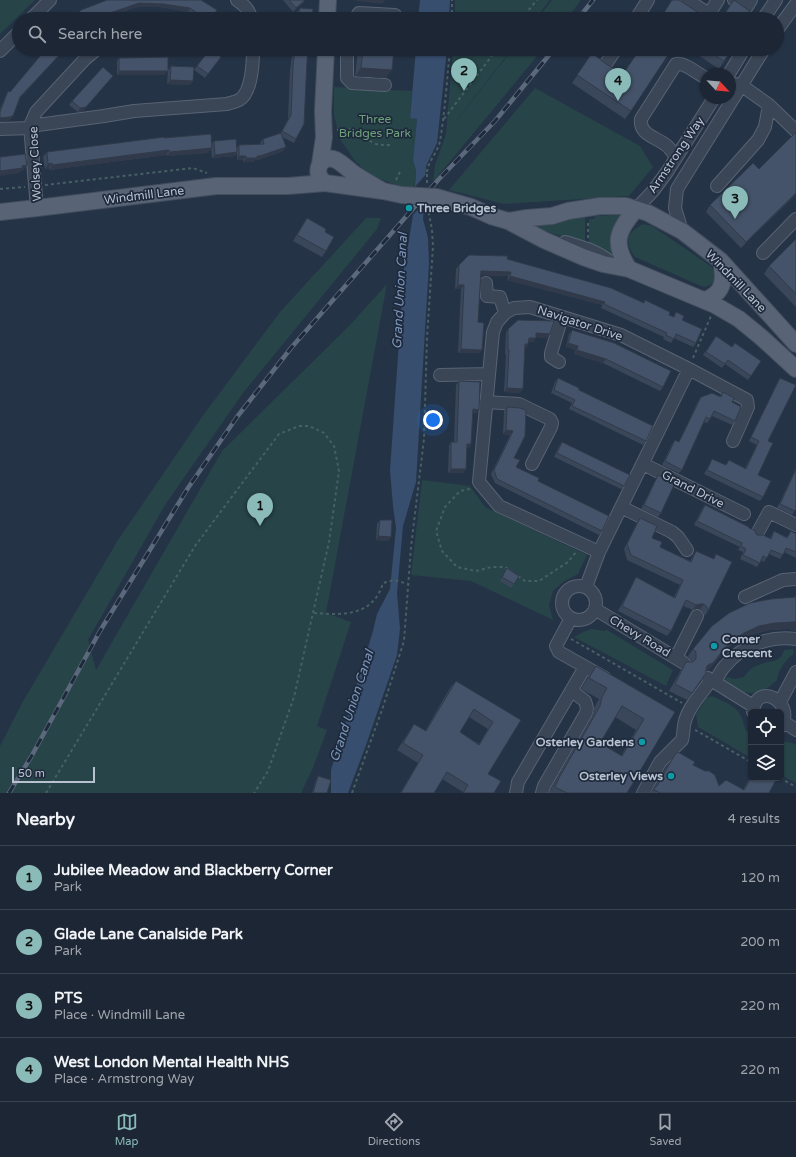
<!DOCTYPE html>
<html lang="en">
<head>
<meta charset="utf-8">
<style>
	body { margin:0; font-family:"Varela Round",sans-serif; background:#293241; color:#f1f3f6 }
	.controls { position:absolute; right:12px; bottom:12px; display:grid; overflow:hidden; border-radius:6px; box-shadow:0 1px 3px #0004 }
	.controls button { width:36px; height:36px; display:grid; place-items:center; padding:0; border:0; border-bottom:1px solid #3a4350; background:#1c2635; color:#f1f3f6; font:20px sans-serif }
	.compass { position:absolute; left:700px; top:68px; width:36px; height:36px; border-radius:50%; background:#1c2635; box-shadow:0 1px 3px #0004; rotate:116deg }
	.scale { position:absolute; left:12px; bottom:10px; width:83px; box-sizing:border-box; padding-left:4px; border:2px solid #b8c1cf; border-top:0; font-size:11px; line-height:14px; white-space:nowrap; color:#b8c1cf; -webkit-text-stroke:3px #1e2a3c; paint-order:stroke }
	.you { position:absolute; left:433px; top:420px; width:14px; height:14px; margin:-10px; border:3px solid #fff; border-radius:50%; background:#1a73e8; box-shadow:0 0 0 6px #1a73e833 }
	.badge { display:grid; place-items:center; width:26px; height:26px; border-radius:50%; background:#8bbbb9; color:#111; font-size:13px; font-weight:700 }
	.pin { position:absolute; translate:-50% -33px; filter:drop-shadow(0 1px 2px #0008) }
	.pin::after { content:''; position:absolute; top:21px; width:14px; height:12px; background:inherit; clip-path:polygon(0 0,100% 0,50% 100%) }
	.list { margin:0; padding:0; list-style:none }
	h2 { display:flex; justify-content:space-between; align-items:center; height:52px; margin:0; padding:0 16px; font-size:17px }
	h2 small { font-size:13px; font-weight:400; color:#a0a5ad }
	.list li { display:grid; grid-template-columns:26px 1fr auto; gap:12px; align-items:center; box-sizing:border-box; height:64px; padding:0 16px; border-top:1px solid #3a4350 }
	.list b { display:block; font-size:15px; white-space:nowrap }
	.list p { margin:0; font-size:13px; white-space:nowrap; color:#a0a5ad }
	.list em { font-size:13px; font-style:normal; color:#a0a5ad }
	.icon { flex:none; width:22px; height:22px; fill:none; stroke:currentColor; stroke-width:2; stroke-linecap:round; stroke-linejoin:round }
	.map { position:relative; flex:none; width:796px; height:793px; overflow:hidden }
	.search { position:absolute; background:#1c2635; box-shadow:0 1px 3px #0004; left:12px; right:12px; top:12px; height:44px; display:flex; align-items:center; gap:10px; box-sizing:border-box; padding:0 14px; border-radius:22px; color:#a0a5ad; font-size:15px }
	.sheet { height:308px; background:#1c2635 }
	nav { display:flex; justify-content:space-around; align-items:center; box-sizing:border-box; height:56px; border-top:1px solid #3a4350; background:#1c2635; font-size:11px; color:#a0a5ad }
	nav a { display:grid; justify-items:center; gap:2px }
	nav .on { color:#8bbbb9 }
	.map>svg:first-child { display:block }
	.green { fill:#274448 }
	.water { fill:#374e6f }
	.pier { fill:#253347 }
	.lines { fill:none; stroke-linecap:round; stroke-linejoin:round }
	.minor-casing { stroke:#586373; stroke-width:14 }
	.major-casing { stroke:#434e5f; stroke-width:18 }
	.path { stroke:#466063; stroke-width:2; stroke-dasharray:3 3; stroke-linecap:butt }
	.minor { stroke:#3a4556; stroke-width:12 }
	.major { stroke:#586476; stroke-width:16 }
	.rail-casing { stroke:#5c697d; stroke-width:4.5 }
	.rail { stroke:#1e2a3c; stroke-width:3; stroke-dasharray:9; stroke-linecap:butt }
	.major-bridge-casing { stroke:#434e5f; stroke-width:18; stroke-linecap:butt }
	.path-bridge { stroke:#466063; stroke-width:2; stroke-dasharray:3 3; stroke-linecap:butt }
	.major-bridge { stroke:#586476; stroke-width:16 }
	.wall { fill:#3a475a; fill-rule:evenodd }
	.shaded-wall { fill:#303a4a }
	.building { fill:#445369; stroke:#303a4a; fill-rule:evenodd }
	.culture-dot { fill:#0f9aa8; stroke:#1e2a3c; stroke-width:1.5 }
	.labels { text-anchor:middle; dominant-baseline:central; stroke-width:3.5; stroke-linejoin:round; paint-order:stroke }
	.park-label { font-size:12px; fill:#6da279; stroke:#1e2a3c }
	.street-label { font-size:12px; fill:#b8c1cf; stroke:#1e2a3c }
	.poi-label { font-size:12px; font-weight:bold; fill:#b8c1cf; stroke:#1e2a3c; text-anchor:start }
	.water-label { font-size:13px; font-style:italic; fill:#7c96b9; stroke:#1e2a3c }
</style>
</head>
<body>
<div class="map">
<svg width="796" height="793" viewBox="0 0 796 793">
	<rect width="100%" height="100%" fill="#253347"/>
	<path class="green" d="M 0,0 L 35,0 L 0,34 Z
		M 455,0 L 550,0 L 535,19 L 455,19 Z
		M 552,0 L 581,0 L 567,19 L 537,19 Z
		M 453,49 L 512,49 L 446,134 Z
		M 513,49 L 543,49 L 433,182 L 435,165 L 446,134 Z
		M 334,87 L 412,91 L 410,117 L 417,119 L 413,160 L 416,171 L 414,188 L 396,185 L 370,175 L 355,161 L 340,139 L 334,115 Z
		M 535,88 L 640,146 L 653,167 L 629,196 L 504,204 L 449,190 Z
		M 585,214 L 585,243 L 528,226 Z
		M 610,215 L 622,215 L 612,248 L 614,257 L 589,247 L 589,219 L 594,219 L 595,216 Z
		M 366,218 L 381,218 L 377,229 L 243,393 L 165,505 L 88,640 L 96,670 L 222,451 L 348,327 L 387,284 L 326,613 L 351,622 L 317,726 L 327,730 L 313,768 L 301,793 L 0,793 L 0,746 L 22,703 L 118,540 L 204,414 L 280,312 Z
		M 643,224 L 652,226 L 712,267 L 715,274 L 713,283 L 706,287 L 701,286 L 635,257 C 624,241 626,233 643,224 Z
		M 422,480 L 470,486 L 485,507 L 587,555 L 578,574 L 563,582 L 553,591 L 549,605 L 553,620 L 471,581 L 411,575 Z
		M 592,629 L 604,631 L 607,630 L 673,670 L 666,686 L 574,637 L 583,632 Z
		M 793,649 L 794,654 C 787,657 777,673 777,680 C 768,689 757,696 744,692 C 738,690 730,684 724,681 L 727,677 L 735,679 L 744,677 C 746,674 749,670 752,668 C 756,666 763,663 768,662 C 776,661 782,659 784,650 Z
		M 712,696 C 722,701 736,705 741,716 C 745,726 743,728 751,736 L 751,758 L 698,727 L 696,715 L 706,698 Z
		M 781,741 L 792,743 L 796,745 L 796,783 L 781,775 Z"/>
	<path class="water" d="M 420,0 L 450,0 L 449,19 L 418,19 Z
		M 416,49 L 447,49 L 437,143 L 426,166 L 423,219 L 428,238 L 429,263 L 416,482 L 403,526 L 397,593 L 400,629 L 397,655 L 366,745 L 348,793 L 331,793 L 331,770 L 373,631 L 377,614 L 390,589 L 396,528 L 393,506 L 390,470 L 405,256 L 408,246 L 413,215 L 416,171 L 413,160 L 417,119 L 410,118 Z"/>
	<path class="pier" d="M 428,172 L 426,203 L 424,203 L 413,215 L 414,188 Z"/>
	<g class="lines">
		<defs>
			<path id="minor" d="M 237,0 C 244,5 250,10 251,19
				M 687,0 L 709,14 L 718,0
				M 734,0 L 746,8 L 751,0
				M 31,19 L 50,0
				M 355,19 L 359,13 L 395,15
				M 636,19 L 648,0
				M 763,19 L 776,0
				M 777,30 L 796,4
				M 348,49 L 347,57 L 347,78 L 352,83 L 385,85
				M 0,51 L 19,32
				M 605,65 L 616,49
				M 729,74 L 744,49
				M 730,86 L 733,84 L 741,85 L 769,105 L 796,131
				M 30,126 L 104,116 L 134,111 L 227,104 C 230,103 235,102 239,100 C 252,93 253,62 253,49
				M 0,129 L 31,128
				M 676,157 C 673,153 670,148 666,145 C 656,137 639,135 641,119 L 676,64 C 684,62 698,74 706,78
				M 717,186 L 758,140 L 765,127 L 769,105
				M 37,208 L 30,126 L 36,112 L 85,59 L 97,49
				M 636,209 L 653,191 L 667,172 L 714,98
				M 682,231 L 675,208 L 677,189 L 764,49
				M 565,242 C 581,247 599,251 611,263
				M 763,253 L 796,219
				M 486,283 L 487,296 L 500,297 L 505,313
				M 559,362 L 551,357 L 551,353 L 562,317
				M 689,369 L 747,400 L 748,407 L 733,441
				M 440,375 L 489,374
				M 486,402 L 519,404 L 550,419 L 552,423 L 551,427 L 532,464
				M 643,464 L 744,514
				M 621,507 L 672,532 L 678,537 L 687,550
				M 758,532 L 769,512 L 796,525
				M562 603a17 17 0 1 1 34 0a17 17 0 1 1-34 0Z
				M 586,587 L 599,552 L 689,369 L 621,335 L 530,307 L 514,308 L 505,313 L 497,322 L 493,332 L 479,482 L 499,506 L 599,552
				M 745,597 L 783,580 L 796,579
				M 595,609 L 684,663
				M 571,618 L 556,646 L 559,652 L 605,678
				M 676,658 L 697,616
				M 708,678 L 753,706
				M 715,682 C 718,677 720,671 725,666 C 741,646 771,635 796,639
				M 781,700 L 796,672
				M 753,712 C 756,680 796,702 781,726
				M 784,722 L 796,730
				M 516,793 L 518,782 L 585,667
				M 542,793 L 544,786 L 586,713 L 587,708 L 585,701 L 572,691
				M 643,793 L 660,762 L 682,740 C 684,734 683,727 685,721 C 689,706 702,693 711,680"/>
			<path id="major" d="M 327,19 L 328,0
				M 320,164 L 324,137 L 323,111 L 326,49
				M 383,191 C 374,186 365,181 356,175 C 350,171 342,163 336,160 C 321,153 311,173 325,183 L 383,191 L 402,195
				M 436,197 L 471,207 L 491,216 L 508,221 L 544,240 L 583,257 L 603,264 L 629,269 L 715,305 L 739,319 L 761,337 L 796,369
				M 0,212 L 37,208 L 216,186 L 288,186 L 325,183
				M 508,221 L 527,218 L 552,216 L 568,211 L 600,206 L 626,206 L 648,213 L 682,231 L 721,261 L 796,344
				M 629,269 C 612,243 617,231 636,209
				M 705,300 C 724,293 725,280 721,261"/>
		</defs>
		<use href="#minor" class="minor-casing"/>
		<use href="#major" class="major-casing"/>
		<path class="path" d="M 452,19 L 452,0
			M 521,19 L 537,0
			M 444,119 L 497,49
			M 337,130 C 356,125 361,138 376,144 C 381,145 385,145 390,145
			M 427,172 C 428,161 438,152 440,141 C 445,111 447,80 450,49
			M 396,180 L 400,172
			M 45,185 L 193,168 L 207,173
			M 0,189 L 25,187
			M 588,238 L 588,221
			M 693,358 L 711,316
			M 470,489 L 460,491 L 445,507 L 436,531 L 442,551 L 457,567 L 476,571 L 492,567 L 505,567 L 510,570
			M 518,576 L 525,581 L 539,581 L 568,562 L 576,552
			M 314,613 C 342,615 373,617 383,583 L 394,580 L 408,584
			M 571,639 L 682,703
			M 695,730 L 751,762
			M 780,778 L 796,787
			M 46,793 L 195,546 L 279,434 L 299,426 L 309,426 L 324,433 L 334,446 L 339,471 L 329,542 L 294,697 L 268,771 L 254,793
			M 352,793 L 382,710 L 404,641 L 411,547 L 424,439 L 427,338 L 433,246 L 432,230 L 428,209"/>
		<use href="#minor" class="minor"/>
		<use href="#major" class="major"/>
		<defs>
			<path id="rail" d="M 578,19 L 593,0
				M 9,793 L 31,757 L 100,631 L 188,488 L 237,417 L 291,348 L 439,179 L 495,121 L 554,49"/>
		</defs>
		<use href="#rail" class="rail-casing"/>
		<use href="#rail" class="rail"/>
		<defs>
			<path id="major-bridge" d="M 402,195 L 436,197"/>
		</defs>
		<use href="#major-bridge" class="major-bridge-casing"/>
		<path class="path-bridge" d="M 427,183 L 427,172"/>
		<use href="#major-bridge" class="major-bridge"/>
	</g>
	<path class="wall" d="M 107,0 L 201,0 L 211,19 L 198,19 L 188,12 L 160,7 L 137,7 L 102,19 L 73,19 Z
		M 283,0 L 305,0 L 303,3 L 293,12 Z
		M 300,8 L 312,19 L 296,19 L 297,12 Z
		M 208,49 L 222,49 L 221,50 L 211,49 L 221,57 L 205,78 L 194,70 L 210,49 Z
		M 293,49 L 308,49 L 296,139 L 294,143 L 282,137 L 286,147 L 283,151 L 258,160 L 255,160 L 254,162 L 243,162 L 243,160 L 237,160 L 237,153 L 235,156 L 212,158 L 211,148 L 208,153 L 166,156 L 166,155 L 49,170 L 49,168 L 45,169 L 43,157 L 47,152 L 164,138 L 211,144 L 214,141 L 237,148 L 239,145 L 260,144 L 260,143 L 263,139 L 281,133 L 288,119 L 290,70 Z
		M 358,49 L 394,49 L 386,78 L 355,76 Z
		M 689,49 L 732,49 L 719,69 Z
		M 119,58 L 165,75 L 117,75 L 117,61 Z
		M 587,61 L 631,111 L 625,119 L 572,83 Z
		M 171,66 L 193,81 L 190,85 L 167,84 L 168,70 Z
		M 113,76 L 83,111 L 78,112 L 69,105 L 72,101 Z
		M 8,91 L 20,99 L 13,116 L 10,120 L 9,120 L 8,121 L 0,122 L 0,109 L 6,95 Z
		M 759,169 L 796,195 L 741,248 L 706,212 L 710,205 Z
		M 307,218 L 325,232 L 326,251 L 322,257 L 293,241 L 303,224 Z
		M 796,239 L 796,307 L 764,274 L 769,266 Z
		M 507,259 L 643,303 L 645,300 L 673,317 L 676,312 L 696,343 L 693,347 L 674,338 L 671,343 L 663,339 L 664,337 L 601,308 L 602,305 L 507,280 L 508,276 L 480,275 L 478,322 L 482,350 L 480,353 L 458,353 L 461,289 L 455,289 L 456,269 L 459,265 Z
		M 508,329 L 548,338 L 536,337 L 533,342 L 529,342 L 526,348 L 525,348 L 523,389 L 520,393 L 504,392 L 506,354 L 505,354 L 506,332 Z
		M 572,330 L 663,387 L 660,391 L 603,363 L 574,354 L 576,350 L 566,347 L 569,334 Z
		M 716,336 L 732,347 L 761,361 L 748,380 L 725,364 L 722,368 L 703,355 Z
		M 558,378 L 579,390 L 646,441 L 643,445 L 569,409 L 572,403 L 551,393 L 555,382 Z
		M 780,378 L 768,441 L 758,475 L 763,497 L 760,501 L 704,474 L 710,463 L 712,459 L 726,465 L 729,460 L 745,468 L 757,445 L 749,441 L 778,381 Z
		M 459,381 L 479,410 L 476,413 L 472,413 L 471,444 L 469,448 L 466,448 L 466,469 L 463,473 L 448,473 L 449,446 L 451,442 L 454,442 L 456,385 Z
		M 723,392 L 732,402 L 735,421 L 732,425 L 712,416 L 707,423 L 704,422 L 682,470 L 679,473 L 662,465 L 672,444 L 675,440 L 679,442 L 698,401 L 701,397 L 720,396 Z
		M 507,407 L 520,408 L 514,458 L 516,467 L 538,481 L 602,531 L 599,535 L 495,483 L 491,474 L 510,435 L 503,434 L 504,411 Z
		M 562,442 L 624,486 L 621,489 L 554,457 L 559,446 Z
		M 796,468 L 796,509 L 792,515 L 777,508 Z
		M 658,475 L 661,513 L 658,517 L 641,509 Z
		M 705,505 L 749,528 L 757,535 L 770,538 L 774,531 L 787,537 L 791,531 L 796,534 L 796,558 L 784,552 L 780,559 L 769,554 L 764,562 L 761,560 L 757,567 L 740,559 L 743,552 L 738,550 L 740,547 L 694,525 L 702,509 Z
		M 640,518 L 652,538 L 660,547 L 690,561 L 696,551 L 713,559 L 716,554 L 708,611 L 705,616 L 703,612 L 700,609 L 696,609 L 693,610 L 683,606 L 671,631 L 667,636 L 618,611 L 633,583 L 636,577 L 674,597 L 680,585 L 627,560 L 624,549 L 637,523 Z
		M 380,520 L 391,537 L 388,541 L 376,540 L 377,524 Z
		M 507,568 L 514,584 L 511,588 L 500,581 Z
		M 796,595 L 796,631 L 789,629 L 770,630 L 754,634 L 738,640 L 724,651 L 708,671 L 706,671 L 706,673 L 687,700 L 669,691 L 681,670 L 686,662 L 691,662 L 691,660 L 688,656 L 693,649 L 794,597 Z
		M 596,666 L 675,712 L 627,793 L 549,793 L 551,789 L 592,717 L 594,708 L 599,699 L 581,689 L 588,677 ZM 615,717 L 636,730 L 621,756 L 600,743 Z
		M 456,681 L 521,720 L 488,774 L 494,793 L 463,793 L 463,792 L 442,779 L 434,793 L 400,793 L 418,763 L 397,750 L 414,724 L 425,731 L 450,688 ZM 469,717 L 488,729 L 479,744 L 460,732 Z
		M 674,756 L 693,765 L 719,786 L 743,790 L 751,776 L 751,778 L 769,793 L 650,793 L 653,789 L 654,788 L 666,767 Z
		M 318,776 L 327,793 L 312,793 L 316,780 Z"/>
	<path class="shaded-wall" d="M 305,0 L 303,3 L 293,12 L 296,8 Z
		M 357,0 L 385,0 L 382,4 L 356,1 Z
		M 139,3 L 163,4 L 190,8 L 188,12 L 160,7 L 137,7 L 102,19 L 96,19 L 113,12 Z
		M 65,49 L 18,101 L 20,97 Z
		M 361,68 L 392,70 L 386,78 L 355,76 Z
		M 119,71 L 168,71 L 165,75 L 117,75 Z
		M 113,76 L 83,111 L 78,112 L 80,108 Z
		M 170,80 L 193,81 L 190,85 L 167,84 Z
		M 11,116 L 13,116 L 10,120 L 9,120 L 8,121 L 0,122 L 0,118 Z
		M 286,147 L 283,151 L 258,160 L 255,160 L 254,162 L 243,162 L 246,158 Z
		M 212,148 L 208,153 L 166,156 L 170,152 Z
		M 169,150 L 166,155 L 49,170 L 52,165 Z
		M 237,152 L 235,156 L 212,158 L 215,155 Z
		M 239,156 L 246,156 L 243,160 L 237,160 Z
		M 52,163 L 49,168 L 45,169 L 48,164 Z
		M 27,165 L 23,171 L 21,171 L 19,173 L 0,176 L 0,171 Z
		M 796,193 L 796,195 L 741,248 L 746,242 Z
		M 481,271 L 511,272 L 508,276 L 478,275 Z
		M 510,276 L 605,302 L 602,305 L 507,280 Z
		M 458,285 L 464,285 L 461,289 L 455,289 Z
		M 536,333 L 550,334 L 548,338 L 533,337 Z
		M 529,338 L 536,338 L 533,342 L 526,342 Z
		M 568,343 L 578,346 L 576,350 L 566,347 Z
		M 525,344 L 528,344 L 526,348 L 522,348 Z
		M 461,349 L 482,350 L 480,353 L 458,353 Z
		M 577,350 L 606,359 L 603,363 L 574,354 Z
		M 507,388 L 523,389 L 520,393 L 504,392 Z
		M 473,409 L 479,410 L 476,413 L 470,413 Z
		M 506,430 L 513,431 L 510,435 L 503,434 Z
		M 467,444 L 471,444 L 469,448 L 464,448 Z
		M 451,469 L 466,469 L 463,473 L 448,473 Z
		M 378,536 L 391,537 L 388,541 L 376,540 Z
		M 700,604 L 704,604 L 700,609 L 696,609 L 693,610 L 696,605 Z
		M 794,622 L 796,622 L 796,631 L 789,629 L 770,630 L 754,634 L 738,640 L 724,651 L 708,671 L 705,671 L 707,666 L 729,643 L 744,633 L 759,626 L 775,623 Z"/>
	<path class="building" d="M 107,0 L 201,0 L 217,10 L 211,19 L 206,19 L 190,8 L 163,4 L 139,3 L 113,12 L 96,19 L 73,19 L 81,10 Z
		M 289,0 L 305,0 L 296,8 Z
		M 672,0 L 679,0 L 708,19 L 660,19 Z
		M 734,0 L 755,15 L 752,19 L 721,19 Z
		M 300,8 L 313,9 L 312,19 L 298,19 Z
		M 368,14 L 398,17 L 398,19 L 366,19 L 367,15 Z
		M 46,49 L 65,49 L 20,97 L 13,116 L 11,116 L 10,117 L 0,118 L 0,112 L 8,91 L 10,92 Z
		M 210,49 L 221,57 L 208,74 L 197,66 Z
		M 295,49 L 308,49 L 307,61 L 304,124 L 296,139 L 282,131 L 291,115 L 293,66 Z
		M 363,49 L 394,49 L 392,70 L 361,68 Z
		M 640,49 L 672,49 L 631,111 L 577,75 L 592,53 L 606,64 L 623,74 Z
		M 706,49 L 732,49 L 724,61 Z
		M 168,57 L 168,71 L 119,71 L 119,58 Z
		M 171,66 L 194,67 L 193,81 L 170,80 Z
		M 103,67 L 113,76 L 86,107 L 80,108 L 72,101 Z
		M 796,132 L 796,193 L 746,242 L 710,205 L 753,163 L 759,169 Z
		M 281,133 L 286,147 L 260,156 L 257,156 L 257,158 L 246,158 L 246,156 L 239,156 L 239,145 L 264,144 L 263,139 Z
		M 211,134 L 212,148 L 170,152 L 169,150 L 52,165 L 52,163 L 48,164 L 47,152 L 164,137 L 164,138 Z
		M 236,139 L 237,152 L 215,155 L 214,141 Z
		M 25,154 L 27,165 L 22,166 L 23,168 L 0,171 L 0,157 Z
		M 307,218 L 326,229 L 325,232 L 334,237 L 326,251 L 297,235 Z
		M 796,239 L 796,294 L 769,266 Z
		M 469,255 L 508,256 L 507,259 L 611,288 L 644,303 L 645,300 L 670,312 L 669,315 L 674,317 L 676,312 L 684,316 L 682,320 L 702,329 L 696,343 L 676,334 L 674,339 L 666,335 L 667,333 L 604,304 L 605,302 L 510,276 L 511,272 L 481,271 L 478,322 L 484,323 L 482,350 L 461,349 L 464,285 L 458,285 L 459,265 Z
		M 518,320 L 554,321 L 550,334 L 536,333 L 536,338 L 529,338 L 528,344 L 525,344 L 523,389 L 507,388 L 509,350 L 508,350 L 508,329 Z
		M 572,330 L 614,343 L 671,371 L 663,387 L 606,359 L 577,350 L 578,346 L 568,343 Z
		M 716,336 L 732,347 L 735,343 L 761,361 L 751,376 L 728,360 L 725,364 L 706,352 Z
		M 558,378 L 579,388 L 579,390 L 653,426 L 646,441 L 572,406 L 575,400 L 554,390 Z
		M 780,378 L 796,385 L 768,441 L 773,443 L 758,475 L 771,481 L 763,497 L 707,470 L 712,459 L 726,465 L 729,460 L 746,469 L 759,441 L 751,437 Z
		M 459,381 L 480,382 L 479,410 L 473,409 L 471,444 L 467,444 L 466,469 L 451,469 L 451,442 L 457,442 Z
		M 723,392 L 734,398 L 732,402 L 741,407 L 735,421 L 714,411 L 710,419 L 706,417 L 682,470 L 665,461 L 675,440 L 679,442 L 701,397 L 712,393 L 721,397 Z
		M 507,407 L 520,408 L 526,410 L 525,436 L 514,458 L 520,460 L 516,467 L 539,478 L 538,481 L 609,516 L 602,531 L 497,479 L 494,470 L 513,431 L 506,430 Z
		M 562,442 L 630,475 L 624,486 L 557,453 Z
		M 796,469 L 796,509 L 795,511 L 780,504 Z
		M 658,475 L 675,483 L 661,513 L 644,505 Z
		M 705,505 L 749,527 L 749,528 L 754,530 L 757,535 L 763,535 L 771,539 L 774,531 L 787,538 L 791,531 L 796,534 L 796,552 L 786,548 L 783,555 L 771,550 L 767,558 L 763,556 L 760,563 L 743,555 L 746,549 L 741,546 L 742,543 L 697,521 Z
		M 640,518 L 657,526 L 652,538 L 662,542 L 660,547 L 691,562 L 696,551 L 714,559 L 716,554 L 732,562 L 708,611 L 707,607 L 704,604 L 700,604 L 696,605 L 686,600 L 671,631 L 622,606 L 636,577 L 675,598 L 683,580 L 631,555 L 627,544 Z
		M 380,520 L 392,520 L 391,537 L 378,536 Z
		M 507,568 L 519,576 L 514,584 L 502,577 Z
		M 796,597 L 796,622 L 794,622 L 775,623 L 759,626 L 744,633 L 729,643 L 713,663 L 710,664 L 707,666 L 706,670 L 706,673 L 692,693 L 675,684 L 686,662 L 693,662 L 696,659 L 696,652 L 693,649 L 712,626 L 729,613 L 750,603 L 771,599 Z
		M 596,666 L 675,712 L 627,793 L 567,793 L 555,787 L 559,778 L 600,706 L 602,697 L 607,688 L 589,678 ZM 622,706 L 644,719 L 622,756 L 600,743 Z
		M 456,681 L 521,720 L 488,774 L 501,781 L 494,793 L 463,793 L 468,785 L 447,772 L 434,793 L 401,793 L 423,755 L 403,743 L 414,724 L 426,731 ZM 474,709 L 493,722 L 479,745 L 460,732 Z
		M 678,752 L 695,762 L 693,765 L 705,771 L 709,771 L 715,775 L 719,786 L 726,780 L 744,790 L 751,778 L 777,778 L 769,793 L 660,793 L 653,789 L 657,786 L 674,756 Z
		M 318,776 L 331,780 L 327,793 L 313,793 Z"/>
	<g class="culture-dot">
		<circle cx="409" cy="208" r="4"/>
		<circle cx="714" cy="646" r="4"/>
		<circle cx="642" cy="742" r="4"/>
		<circle cx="671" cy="776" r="4"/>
	</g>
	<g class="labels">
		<g class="park-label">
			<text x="375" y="119">Three<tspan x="375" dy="14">Bridges Park</tspan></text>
		</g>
		<g class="street-label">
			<text transform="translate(676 155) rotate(-56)">Armstrong Way</text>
			<text transform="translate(35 164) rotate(-93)">Wolsey Close</text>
			<text transform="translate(144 195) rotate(-7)">Windmill Lane</text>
			<text transform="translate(736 281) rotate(46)">Windmill Lane</text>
			<text transform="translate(580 323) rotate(18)">Navigator Drive</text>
			<text transform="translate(693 489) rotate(27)">Grand Drive</text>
			<text transform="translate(640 636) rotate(31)">Chevy Road</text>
		</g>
		<g class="poi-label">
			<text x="417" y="208">Three Bridges</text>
			<text x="722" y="639">Comer<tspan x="722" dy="14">Crescent</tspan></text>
			<text x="634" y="742" text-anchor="end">Osterley Gardens</text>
			<text x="663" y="776" text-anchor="end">Osterley Views</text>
		</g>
		<g class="water-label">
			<text transform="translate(400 291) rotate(-87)">Grand Union Canal</text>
			<text transform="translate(352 706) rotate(-72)">Grand Union Canal</text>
		</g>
	</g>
</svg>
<div class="controls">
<button><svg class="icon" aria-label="locate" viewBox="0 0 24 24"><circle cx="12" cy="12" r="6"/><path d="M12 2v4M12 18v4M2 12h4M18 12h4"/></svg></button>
<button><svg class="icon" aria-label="layers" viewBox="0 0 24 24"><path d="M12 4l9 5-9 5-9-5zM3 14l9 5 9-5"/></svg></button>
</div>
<svg class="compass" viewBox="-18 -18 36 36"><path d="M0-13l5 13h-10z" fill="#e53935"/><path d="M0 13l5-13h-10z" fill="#a0a5ad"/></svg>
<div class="scale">50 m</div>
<div class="you"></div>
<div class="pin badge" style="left:260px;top:526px">1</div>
<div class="pin badge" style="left:464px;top:91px">2</div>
<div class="pin badge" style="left:735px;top:219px">3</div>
<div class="pin badge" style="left:618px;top:101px">4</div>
<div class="search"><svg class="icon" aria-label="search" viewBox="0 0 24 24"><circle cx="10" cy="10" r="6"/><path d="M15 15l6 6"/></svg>Search here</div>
</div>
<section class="sheet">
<h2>Nearby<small>4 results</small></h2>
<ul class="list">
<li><span class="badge">1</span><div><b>Jubilee Meadow and Blackberry Corner</b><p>Park</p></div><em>120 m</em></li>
<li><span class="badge">2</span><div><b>Glade Lane Canalside Park</b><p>Park</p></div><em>200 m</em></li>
<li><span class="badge">3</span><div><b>PTS</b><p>Place · Windmill Lane</p></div><em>220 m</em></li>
<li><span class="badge">4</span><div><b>West London Mental Health NHS</b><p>Place · Armstrong Way</p></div><em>220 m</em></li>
</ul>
</section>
<nav>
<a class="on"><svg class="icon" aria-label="map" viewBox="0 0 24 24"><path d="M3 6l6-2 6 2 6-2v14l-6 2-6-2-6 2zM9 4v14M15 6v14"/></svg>Map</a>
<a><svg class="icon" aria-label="directions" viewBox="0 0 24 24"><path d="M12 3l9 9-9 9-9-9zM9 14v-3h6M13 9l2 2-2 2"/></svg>Directions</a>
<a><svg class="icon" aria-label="saved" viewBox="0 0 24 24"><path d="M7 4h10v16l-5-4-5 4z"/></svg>Saved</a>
</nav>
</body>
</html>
